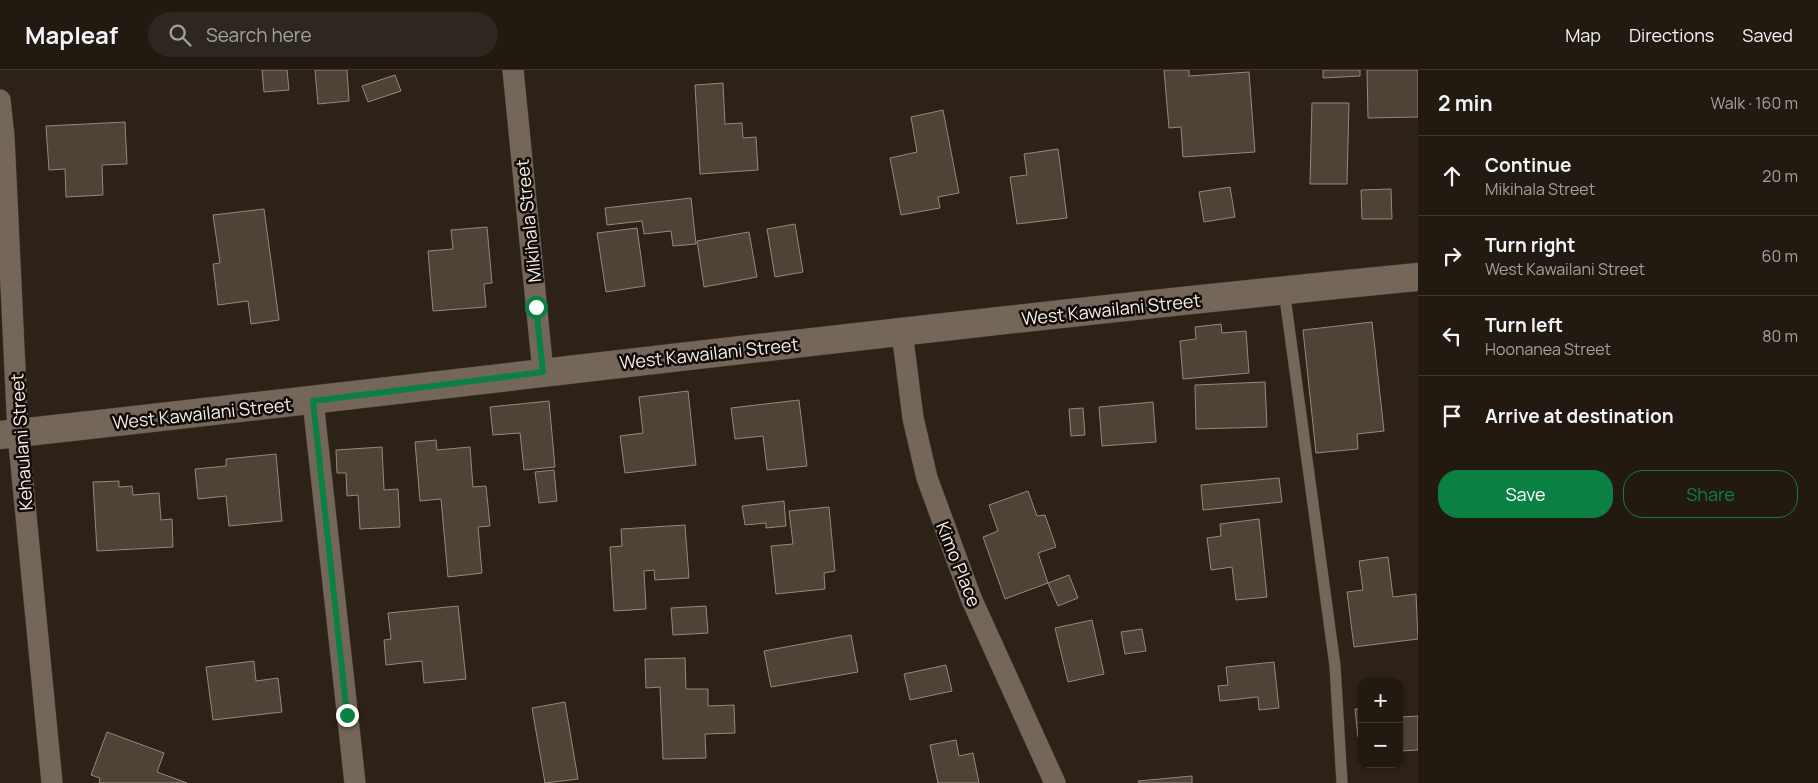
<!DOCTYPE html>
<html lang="en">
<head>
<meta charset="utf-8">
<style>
	body { margin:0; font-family:Manrope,sans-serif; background:#2e271f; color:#f1f3f6 }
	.controls { position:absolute; right:15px; bottom:15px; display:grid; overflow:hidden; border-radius:10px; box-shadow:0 1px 4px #0004 }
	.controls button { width:45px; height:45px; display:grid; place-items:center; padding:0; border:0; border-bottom:1px solid #3f3831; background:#221a11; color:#f1f3f6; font:25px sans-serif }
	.stop { position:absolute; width:15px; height:15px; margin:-11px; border:4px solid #0b8043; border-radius:50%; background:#fff }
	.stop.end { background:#0b8043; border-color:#fff; box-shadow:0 1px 5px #0008 }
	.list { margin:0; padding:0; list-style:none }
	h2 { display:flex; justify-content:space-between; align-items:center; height:65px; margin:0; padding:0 20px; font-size:21px }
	h2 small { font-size:16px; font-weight:400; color:#a2a19f }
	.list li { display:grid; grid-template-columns:32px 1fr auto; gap:15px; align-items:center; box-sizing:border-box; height:80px; padding:0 20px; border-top:1px solid #3f3831 }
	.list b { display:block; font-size:19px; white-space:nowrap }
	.list p { margin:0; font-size:16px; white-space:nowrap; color:#a2a19f }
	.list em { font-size:16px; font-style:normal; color:#a2a19f }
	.actions { display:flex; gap:10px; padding:15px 20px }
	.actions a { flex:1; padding:11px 0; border:1px solid #0b8043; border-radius:20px; text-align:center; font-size:18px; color:#0b8043 }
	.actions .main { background:#0b8043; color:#fff }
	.icon { flex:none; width:28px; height:28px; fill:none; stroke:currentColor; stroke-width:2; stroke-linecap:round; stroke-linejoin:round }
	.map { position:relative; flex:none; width:1418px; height:713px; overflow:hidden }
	header { display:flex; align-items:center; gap:30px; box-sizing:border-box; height:70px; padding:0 25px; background:#221a11; border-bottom:1px solid #3f3831 }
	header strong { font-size:24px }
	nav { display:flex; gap:28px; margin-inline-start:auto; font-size:18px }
	.search { width:350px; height:45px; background:#2e271f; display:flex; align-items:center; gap:12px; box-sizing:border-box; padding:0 18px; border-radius:28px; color:#a2a19f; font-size:19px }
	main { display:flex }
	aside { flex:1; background:#221a11 }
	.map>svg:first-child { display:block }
	.building { fill:#4f4337; stroke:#96887b }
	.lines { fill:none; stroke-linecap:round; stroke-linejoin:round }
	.lane-casing { stroke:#463d35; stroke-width:12 }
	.street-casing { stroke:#463d35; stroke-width:22 }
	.secondary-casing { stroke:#463d35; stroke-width:29 }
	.lane { stroke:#74675a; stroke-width:11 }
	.street { stroke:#74675a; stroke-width:21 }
	.secondary { stroke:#74675a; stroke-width:28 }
	.route { stroke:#0b8043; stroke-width:6 }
	.labels { text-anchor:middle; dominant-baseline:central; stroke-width:5; stroke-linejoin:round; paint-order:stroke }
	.street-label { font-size:18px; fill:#f6eee7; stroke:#110c08 }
</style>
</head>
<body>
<header>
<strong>Mapleaf</strong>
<div class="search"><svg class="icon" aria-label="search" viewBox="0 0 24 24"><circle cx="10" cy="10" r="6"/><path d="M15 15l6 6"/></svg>Search here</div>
<nav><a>Map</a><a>Directions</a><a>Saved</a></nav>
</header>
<main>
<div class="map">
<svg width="1418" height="713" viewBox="0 0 1418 713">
	<rect width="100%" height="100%" fill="#2d2217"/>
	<path class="building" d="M 262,0 L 287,0 L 289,20 L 264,22 Z
		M 315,0 L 347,0 L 349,31 L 318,34 Z
		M 1164,0 L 1189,0 L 1189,6 L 1249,2 L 1255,82 L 1183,87 L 1181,57 L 1169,58 Z
		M 1323,0 L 1360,0 L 1360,6 L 1323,8 Z
		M 1367,0 L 1418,0 L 1418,47 L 1368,48 Z
		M 395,5 L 401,21 L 368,32 L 362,16 Z
		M 723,13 L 725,54 L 742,53 L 743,68 L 756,67 L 758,100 L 700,104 L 695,15 Z
		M 1312,33 L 1349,33 L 1347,114 L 1310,114 Z
		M 943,40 L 959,123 L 938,127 L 940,138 L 901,145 L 890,88 L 917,82 L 911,47 Z
		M 125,52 L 127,94 L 102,95 L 103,125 L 66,127 L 65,99 L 49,100 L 46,56 Z
		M 1058,79 L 1067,148 L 1017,154 L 1010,107 L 1027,105 L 1024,84 Z
		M 1230,117 L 1235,147 L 1204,152 L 1199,122 Z
		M 1391,119 L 1392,149 L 1362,149 L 1361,120 Z
		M 691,128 L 696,174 L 673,176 L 671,161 L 644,164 L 642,151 L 607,155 L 605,138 Z
		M 264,139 L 279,250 L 251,254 L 248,231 L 218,235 L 213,194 L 220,193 L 213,145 Z
		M 795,154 L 803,202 L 775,207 L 767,159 Z
		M 487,157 L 492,213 L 484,214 L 486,237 L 433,241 L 428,181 L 453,179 L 451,160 Z
		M 637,158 L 645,216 L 606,222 L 597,163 Z
		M 749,162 L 757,207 L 704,217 L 697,171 Z
		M 1372,252 L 1384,361 L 1357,364 L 1358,379 L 1316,383 L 1303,260 Z
		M 1221,254 L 1222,263 L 1246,261 L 1249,303 L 1183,309 L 1180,271 L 1196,269 L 1195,257 Z
		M 1265,312 L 1267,357 L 1196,359 L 1195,315 Z
		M 688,321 L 696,395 L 625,403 L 620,366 L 643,363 L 639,327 Z
		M 799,330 L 807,396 L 767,400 L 763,366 L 735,369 L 731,338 Z
		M 549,331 L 555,397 L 524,400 L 520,363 L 493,365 L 490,337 Z
		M 1153,332 L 1156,372 L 1102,376 L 1099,337 Z
		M 1083,338 L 1085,365 L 1071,366 L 1069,339 Z
		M 436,370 L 437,380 L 470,377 L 473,417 L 486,416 L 490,456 L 478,457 L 482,503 L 448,507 L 441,429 L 420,431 L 415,372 Z
		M 382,377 L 384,420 L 398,419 L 400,457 L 360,459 L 358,425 L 347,426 L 346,403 L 337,403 L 336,380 Z
		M 276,384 L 282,451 L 229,456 L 226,426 L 198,429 L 195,399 L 226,396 L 226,389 Z
		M 554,400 L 557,431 L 539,433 L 535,402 Z
		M 1279,408 L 1282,432 L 1203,440 L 1201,415 Z
		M 119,411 L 119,417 L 132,416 L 133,425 L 159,423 L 161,450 L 172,449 L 173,477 L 97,481 L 93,412 Z
		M 1028,421 L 1037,446 L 1045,445 L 1056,477 L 1038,483 L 1048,513 L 1005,529 L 983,467 L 998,461 L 989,435 Z
		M 784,431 L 786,456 L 766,458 L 766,453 L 745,455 L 742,436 Z
		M 829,437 L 835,501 L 824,503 L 825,519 L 776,524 L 771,476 L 793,474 L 789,441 Z
		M 1259,449 L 1267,527 L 1236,530 L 1232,497 L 1211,500 L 1207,468 L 1221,466 L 1220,454 Z
		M 685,455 L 689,508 L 655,510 L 654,500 L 644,501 L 646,539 L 614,541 L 610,477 L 622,476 L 621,459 Z
		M 1388,487 L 1393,527 L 1416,524 L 1418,569 L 1354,577 L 1347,522 L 1363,520 L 1359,491 Z
		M 1069,505 L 1078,528 L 1058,536 L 1048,513 Z
		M 458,536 L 466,609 L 424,613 L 422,591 L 386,595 L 384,570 L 391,569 L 388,543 Z
		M 706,536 L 708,563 L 673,565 L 671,538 Z
		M 1092,550 L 1104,604 L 1068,612 L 1055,558 Z
		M 1142,559 L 1146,581 L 1125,584 L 1121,562 Z
		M 851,565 L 858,602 L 771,617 L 764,581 Z
		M 685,588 L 686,619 L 708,619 L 708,636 L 734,635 L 735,663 L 705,664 L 706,688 L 663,689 L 660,617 L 646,618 L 645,589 Z
		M 254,591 L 256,611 L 278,608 L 282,642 L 213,650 L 206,597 Z
		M 1274,592 L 1279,638 L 1259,640 L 1258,627 L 1220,631 L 1218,616 L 1228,615 L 1226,597 Z
		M 946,595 L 952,621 L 910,630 L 904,604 Z
		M 565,632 L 578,709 L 545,713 L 532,638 Z
		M 1355,639 L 1362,639 L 1362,666 L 1358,667 Z
		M 1418,646 L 1418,680 L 1399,681 L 1399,647 Z
		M 107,662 L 164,683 L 157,702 L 187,713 L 99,713 L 100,708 L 91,705 Z
		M 956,670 L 959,686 L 973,683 L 979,713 L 938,713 L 930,675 Z
		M 1192,706 L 1192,713 L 1139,713 L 1138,711 Z"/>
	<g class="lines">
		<defs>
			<path id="lane" d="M 1284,220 L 1335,596 L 1342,713"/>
			<path id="street" d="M 513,0 L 543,302
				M 0,30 L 4,67 L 18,363 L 52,713
				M 902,262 L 913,348 L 927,408 L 971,528 L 1055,713
				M 313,331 L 355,713"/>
			<path id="secondary" d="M 0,365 C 473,313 945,253 1418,207"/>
		</defs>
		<use href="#lane" class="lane-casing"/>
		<use href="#street" class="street-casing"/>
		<use href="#secondary" class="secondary-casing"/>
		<use href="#lane" class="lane"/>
		<use href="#street" class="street"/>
		<use href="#secondary" class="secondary"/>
	</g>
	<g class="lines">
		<path class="route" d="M 347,645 L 313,331 L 543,302 L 536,237"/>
	</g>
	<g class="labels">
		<g class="street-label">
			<text transform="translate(528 151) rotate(-96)">Mikihala Street</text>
			<text transform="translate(1111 239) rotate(-6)">West Kawailani Street</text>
			<text transform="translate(709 283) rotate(-6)">West Kawailani Street</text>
			<text transform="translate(202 343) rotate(-6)">West Kawailani Street</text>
			<text transform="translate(21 372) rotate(-94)">Kehaulani Street</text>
			<text transform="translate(959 494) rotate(68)">Kimo Place</text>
		</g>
	</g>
</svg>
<div class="controls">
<button>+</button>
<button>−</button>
</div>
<div class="stop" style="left:536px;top:237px"></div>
<div class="stop end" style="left:347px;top:645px"></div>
</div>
<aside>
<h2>2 min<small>Walk · 160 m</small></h2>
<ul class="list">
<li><svg class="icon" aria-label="ahead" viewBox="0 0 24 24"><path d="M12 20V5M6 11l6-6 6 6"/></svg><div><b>Continue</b><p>Mikihala Street</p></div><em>20 m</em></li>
<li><svg class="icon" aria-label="right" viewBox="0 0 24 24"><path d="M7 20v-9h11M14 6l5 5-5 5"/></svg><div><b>Turn right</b><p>West Kawailani Street</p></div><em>60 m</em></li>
<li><svg class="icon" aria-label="left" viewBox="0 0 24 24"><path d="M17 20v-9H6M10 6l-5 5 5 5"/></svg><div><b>Turn left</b><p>Hoonanea Street</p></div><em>80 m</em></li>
<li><svg class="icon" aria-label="arrive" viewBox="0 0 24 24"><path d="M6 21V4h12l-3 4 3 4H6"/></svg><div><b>Arrive at destination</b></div></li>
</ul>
<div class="actions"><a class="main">Save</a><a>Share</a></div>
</aside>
</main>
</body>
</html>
